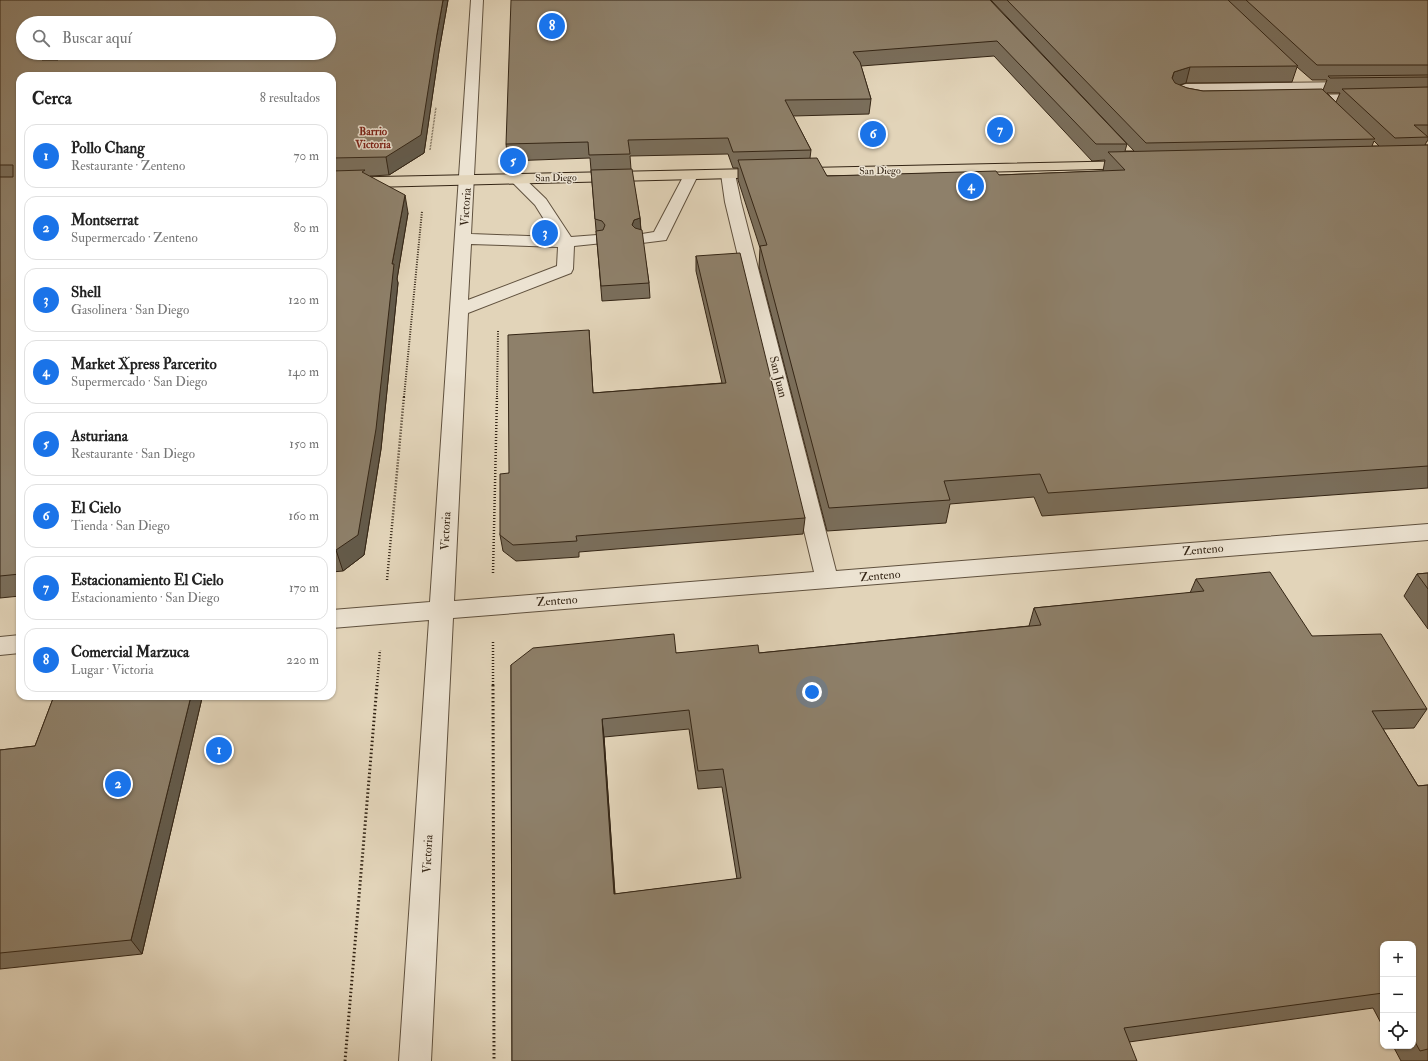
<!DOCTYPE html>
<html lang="es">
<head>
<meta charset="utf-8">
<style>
	body { margin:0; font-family:"IM FELL Double Pica",serif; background:#f6f6f6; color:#222 }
	.controls { position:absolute; right:12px; bottom:12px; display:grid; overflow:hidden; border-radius:8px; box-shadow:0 1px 3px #0004 }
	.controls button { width:36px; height:36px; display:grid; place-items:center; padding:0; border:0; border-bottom:1px solid #e0e0e0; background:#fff; color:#222; font:20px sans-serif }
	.you { position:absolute; left:812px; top:692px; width:14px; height:14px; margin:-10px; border:3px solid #fff; border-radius:50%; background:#1a73e8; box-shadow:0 0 0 6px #1a73e833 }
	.badge { display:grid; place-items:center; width:26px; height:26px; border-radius:50%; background:#1a73e8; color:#fff; font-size:13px; font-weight:700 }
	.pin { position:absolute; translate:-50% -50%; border:2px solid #fff; box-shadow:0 1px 4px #0006 }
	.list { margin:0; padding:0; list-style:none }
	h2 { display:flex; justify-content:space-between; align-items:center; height:52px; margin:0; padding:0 16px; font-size:17px }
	h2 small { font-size:13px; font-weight:400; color:#767676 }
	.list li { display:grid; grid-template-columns:26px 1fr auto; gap:12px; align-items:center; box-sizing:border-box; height:64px; margin:0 8px 8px; padding:0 8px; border:1px solid #e0e0e0; border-radius:12px }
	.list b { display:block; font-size:15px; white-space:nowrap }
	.list p { margin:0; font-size:13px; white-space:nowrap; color:#767676 }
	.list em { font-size:13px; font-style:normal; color:#767676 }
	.icon { flex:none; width:22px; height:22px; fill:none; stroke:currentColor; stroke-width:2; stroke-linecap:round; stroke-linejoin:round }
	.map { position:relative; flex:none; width:1428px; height:1061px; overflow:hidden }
	.search { position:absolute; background:#fff; box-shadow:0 1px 3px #0004; left:16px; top:16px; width:320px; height:44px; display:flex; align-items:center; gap:10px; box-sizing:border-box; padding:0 14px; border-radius:22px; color:#767676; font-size:15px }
	.panel { position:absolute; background:#fff; box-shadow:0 1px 3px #0004; left:16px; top:72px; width:320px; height:628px; border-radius:12px }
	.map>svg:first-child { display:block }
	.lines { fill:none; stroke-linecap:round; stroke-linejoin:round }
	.minor-casing { stroke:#60513e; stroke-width:2 }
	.major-casing { stroke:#342515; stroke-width:2 }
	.path-far3 { stroke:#342515; stroke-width:1.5; stroke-dasharray:0.5 1; stroke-linecap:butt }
	.path-far2 { stroke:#342515; stroke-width:2; stroke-dasharray:1 1.5; stroke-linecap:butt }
	.path-far1 { stroke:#342515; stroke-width:2.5; stroke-dasharray:1 2; stroke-linecap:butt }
	.path { stroke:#342515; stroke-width:3; stroke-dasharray:1.5 2.5; stroke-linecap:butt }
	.minor { fill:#ece3d2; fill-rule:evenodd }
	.major { fill:#e2d4b9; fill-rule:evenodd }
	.wall { fill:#7a6e5b; stroke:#342515; fill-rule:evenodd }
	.shaded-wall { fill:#635a4a; stroke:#342515 }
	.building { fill:#8e806a; stroke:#342515; fill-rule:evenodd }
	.labels { text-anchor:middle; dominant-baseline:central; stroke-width:3; stroke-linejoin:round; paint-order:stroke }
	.far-street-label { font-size:10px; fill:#342515; stroke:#ece3d2 }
	.far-neighbourhood-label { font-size:11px; font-weight:bold; fill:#7a1f14; stroke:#ece3d2 }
	.street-label { font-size:12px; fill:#342515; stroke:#ece3d2 }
</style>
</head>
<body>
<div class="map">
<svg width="1428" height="1061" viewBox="0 0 1428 1061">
	<rect width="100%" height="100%" fill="#e2d4b9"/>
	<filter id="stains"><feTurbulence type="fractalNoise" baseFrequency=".005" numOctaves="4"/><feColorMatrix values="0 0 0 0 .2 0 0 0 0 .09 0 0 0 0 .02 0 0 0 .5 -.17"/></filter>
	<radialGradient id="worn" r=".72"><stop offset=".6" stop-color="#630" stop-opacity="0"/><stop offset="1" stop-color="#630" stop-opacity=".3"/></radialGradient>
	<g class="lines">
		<defs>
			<path id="minor" d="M 471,0 L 483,0 L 471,234 L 555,237 L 535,205 L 509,179 L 512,176 L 517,174 L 522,176 L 546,199 L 571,237 L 597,235 L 603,237 L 605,240 L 603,243 L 574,246 L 573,269 L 571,273 L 468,313 L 454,601 L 814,572 L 725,202 L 721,174 L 723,171 L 728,170 L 733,171 L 735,174 L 741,202 L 836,571 L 1428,524 L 1428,540 L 453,618 L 431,1061 L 399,1061 L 429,620 L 332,628 L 332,610 L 430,602 ZM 471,244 L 558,247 L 557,266 L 468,300 Z
				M 1355,82 L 1360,83 L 1362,86 L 1360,89 L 1184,93 L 1196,97 L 1198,100 L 1196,103 C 1186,105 1175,102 1169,94 L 1171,88 L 1186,84 Z
				M 1428,93 L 1428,101 L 1303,103 L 1298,102 L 1296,99 L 1298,96 L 1303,95 Z
				M 691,171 L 696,172 L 698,175 L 666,240 L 642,243 L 636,241 L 634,238 L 636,235 L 654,232 L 684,175 L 686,172 Z
				M 20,635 L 20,653 L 0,655 L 0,637 Z"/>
			<path id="major" d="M 1135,161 L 1140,162 L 1142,165 L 1140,168 L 332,188 L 332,178 Z"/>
		</defs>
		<use href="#minor" class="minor-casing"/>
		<use href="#major" class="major-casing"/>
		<path class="path-far3" d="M 430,150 L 436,107"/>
		<path class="path-far2" d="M 404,397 L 422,211
			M 497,397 L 498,330"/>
		<path class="path-far1" d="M 493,573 L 497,396
			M 387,580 L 404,396
			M 493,642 L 493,686
			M 377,686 L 380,650"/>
		<path class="path" d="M 493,685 L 494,1061
			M 345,1061 L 377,685"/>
		<use href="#minor" class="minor"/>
		<use href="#major" class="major"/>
	</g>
	<path class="wall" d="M 0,0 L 448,0 L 439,51 L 424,153 L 389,175 L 370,176 L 408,213 L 397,279 L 398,283 L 381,449 L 364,555 L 343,571 L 332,572 L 332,76 L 20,76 L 20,596 L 0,598 ZM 23,23 L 329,53 L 53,60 Z
		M 990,0 L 1127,144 L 1125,151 L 1134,151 L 991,0 L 1428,0 L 1428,141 L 1427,141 L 1425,145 L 1428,145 L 1428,488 L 1042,516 L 1034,497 L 950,504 L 946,523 L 827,531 L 759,267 L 760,248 L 738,180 L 738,168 L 733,168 L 728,154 L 630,156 L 631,169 L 640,218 L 641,230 L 649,283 L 650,298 L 602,301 L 590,158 L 508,161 L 506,144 ZM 994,56 L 1092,161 L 1105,160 L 1103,171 L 999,175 L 827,176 L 810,158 L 811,150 L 793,116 L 869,114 L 871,99 L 861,66 ZM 1297,67 L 1312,80 L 1327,80 L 1323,90 L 1203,91 L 1187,88 L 1179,85 L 1186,83 L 1292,82 ZM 1327,93 L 1340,93 L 1336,102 ZM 1374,141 L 1379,146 L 1372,146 Z
		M 696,256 L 805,518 L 803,534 L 579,552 L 579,557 L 516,561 L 503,551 L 500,535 L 509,473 L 589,330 L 593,393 L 722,383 L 696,271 Z
		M 1428,573 L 1428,629 L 1404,596 L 1417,574 Z
		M 1196,579 L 1312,636 L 1427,709 L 1414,728 L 1383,729 L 1418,786 L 1428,785 L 1428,1061 L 1401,1061 L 1393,1046 L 1413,1046 L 1413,944 L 1383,944 L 1383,1027 L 1373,1008 L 1129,1042 L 512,1061 L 511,665 L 676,653 L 759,653 L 1029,626 L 1034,608 L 1190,593 ZM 689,729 L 698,789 L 722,787 L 737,879 L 615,894 L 604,737 Z
		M 54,696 L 200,696 L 202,698 L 142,954 L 0,969 L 0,750 L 35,746 Z"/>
	<path class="shaded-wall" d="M 443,0 L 448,0 L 439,51 L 424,153 L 389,175 L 386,157 L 437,34 Z
		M 44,53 L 55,53 L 49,76 L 42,60 Z
		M 1190,67 L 1186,83 L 1170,88 L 1168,94 L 1174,72 Z
		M 405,195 L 408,213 L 397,279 L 398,283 L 381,449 L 364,555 L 343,571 L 336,550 L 392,264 Z
		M 640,218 L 641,233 L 635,234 L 632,225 L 634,220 Z
		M 191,696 L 200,696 L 202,698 L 142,954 L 131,940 Z
		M 602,719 L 604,737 L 616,911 L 614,894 Z"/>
	<path class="building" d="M 0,0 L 443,0 L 437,34 L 421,135 L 386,157 L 332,158 L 332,76 L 20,76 L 20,574 L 0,576 L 0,177 L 13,177 L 13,165 L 0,165 ZM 23,23 L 329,23 L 329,53 L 60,53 L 58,60 L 42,60 L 44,53 L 23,53 Z
		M 511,0 L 990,0 L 1127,144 L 1096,144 L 997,41 L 853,52 L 860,62 L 871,99 L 785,100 L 811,150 L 733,152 L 728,138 L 628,140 L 630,154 L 589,155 L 588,142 L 506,144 Z
		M 1007,0 L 1228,0 L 1298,66 L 1190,67 L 1174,72 L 1172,78 L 1175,83 L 1187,88 L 1203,91 L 1322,89 L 1375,139 L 1146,143 Z
		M 1246,0 L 1428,0 L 1428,65 L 1317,65 Z
		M 1428,75 L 1428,77 L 1330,78 L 1328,76 Z
		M 1428,87 L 1428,125 L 1414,125 L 1428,137 L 1395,138 L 1342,89 Z
		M 1428,145 L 1428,466 L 1048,493 L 1040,474 L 944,481 L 950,500 L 829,508 L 760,246 L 767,245 L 738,160 L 817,158 L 827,176 L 996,171 L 999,175 L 1125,170 L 1108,152 Z
		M 632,169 L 640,218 L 634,220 L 632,225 L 635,228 L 642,230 L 649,283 L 601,286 L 596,231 L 603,230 L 605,225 L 602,221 L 595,219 L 591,170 Z
		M 365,170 L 362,172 L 405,195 L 392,264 L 394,264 L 376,429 L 358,535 L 336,550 L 332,551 L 332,171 Z
		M 740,253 L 805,518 L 576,536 L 577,541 L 513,545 L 500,535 L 500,474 L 509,473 L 508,335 L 589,330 L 593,393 L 726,383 L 696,256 Z
		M 1270,572 L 1312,636 L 1381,634 L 1427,709 L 1372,711 L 1418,786 L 1428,785 L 1428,1049 L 1420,1051 L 1413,1038 L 1413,944 L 1383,944 L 1383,993 L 1124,1028 L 1137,1061 L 512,1061 L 511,665 L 533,648 L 674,634 L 676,653 L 758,645 L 759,653 L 1041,625 L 1034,608 L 1204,591 L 1196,579 ZM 689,710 L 698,771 L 723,769 L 741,878 L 614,894 L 602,719 Z
		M 1428,573 L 1428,589 L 1417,574 Z
		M 54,696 L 191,696 L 131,940 L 0,953 L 0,750 L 35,746 Z"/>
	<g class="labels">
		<g class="far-street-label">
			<text transform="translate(880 171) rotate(-1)">San Diego</text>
			<text transform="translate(556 178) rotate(-1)">San Diego</text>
		</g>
		<g class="far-neighbourhood-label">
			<text x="373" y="131">Barrio<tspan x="373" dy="13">Victoria</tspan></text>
		</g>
		<g class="street-label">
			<text transform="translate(466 207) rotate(-86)">Victoria</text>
			<text transform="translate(778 377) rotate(76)">San Juan</text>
			<text transform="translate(446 531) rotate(-87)">Victoria</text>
			<text transform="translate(1203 550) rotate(-5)">Zenteno</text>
			<text transform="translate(880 576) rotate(-5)">Zenteno</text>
			<text transform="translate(557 601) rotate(-4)">Zenteno</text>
			<text transform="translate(428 854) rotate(-87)">Victoria</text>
		</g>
	</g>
	<rect width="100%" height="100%" filter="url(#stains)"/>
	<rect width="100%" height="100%" fill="url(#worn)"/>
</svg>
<div class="controls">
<button>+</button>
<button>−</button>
<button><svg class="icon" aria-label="locate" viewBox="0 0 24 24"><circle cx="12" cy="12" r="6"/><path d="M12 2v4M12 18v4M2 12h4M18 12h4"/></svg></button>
</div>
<div class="you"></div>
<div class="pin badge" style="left:219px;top:750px">1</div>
<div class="pin badge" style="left:118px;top:784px">2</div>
<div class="pin badge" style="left:545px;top:233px">3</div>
<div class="pin badge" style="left:971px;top:186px">4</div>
<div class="pin badge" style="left:513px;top:161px">5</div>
<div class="pin badge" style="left:873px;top:134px">6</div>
<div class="pin badge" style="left:1000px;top:130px">7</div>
<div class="pin badge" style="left:552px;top:26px">8</div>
<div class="search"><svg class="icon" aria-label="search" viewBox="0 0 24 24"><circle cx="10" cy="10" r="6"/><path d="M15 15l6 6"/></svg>Buscar aquí</div>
<section class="panel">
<h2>Cerca<small>8 resultados</small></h2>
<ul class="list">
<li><span class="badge">1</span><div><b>Pollo Chang</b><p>Restaurante · Zenteno</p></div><em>70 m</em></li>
<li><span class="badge">2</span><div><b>Montserrat</b><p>Supermercado · Zenteno</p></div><em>80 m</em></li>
<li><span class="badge">3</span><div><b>Shell</b><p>Gasolinera · San Diego</p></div><em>120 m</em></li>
<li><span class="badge">4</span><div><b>Market Xpress Parcerito</b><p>Supermercado · San Diego</p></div><em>140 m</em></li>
<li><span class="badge">5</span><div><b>Asturiana</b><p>Restaurante · San Diego</p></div><em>150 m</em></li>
<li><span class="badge">6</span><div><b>El Cielo</b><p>Tienda · San Diego</p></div><em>160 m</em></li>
<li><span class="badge">7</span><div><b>Estacionamiento El Cielo</b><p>Estacionamiento · San Diego</p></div><em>170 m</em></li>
<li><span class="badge">8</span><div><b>Comercial Marzuca</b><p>Lugar · Victoria</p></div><em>220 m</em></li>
</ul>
</section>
</div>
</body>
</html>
